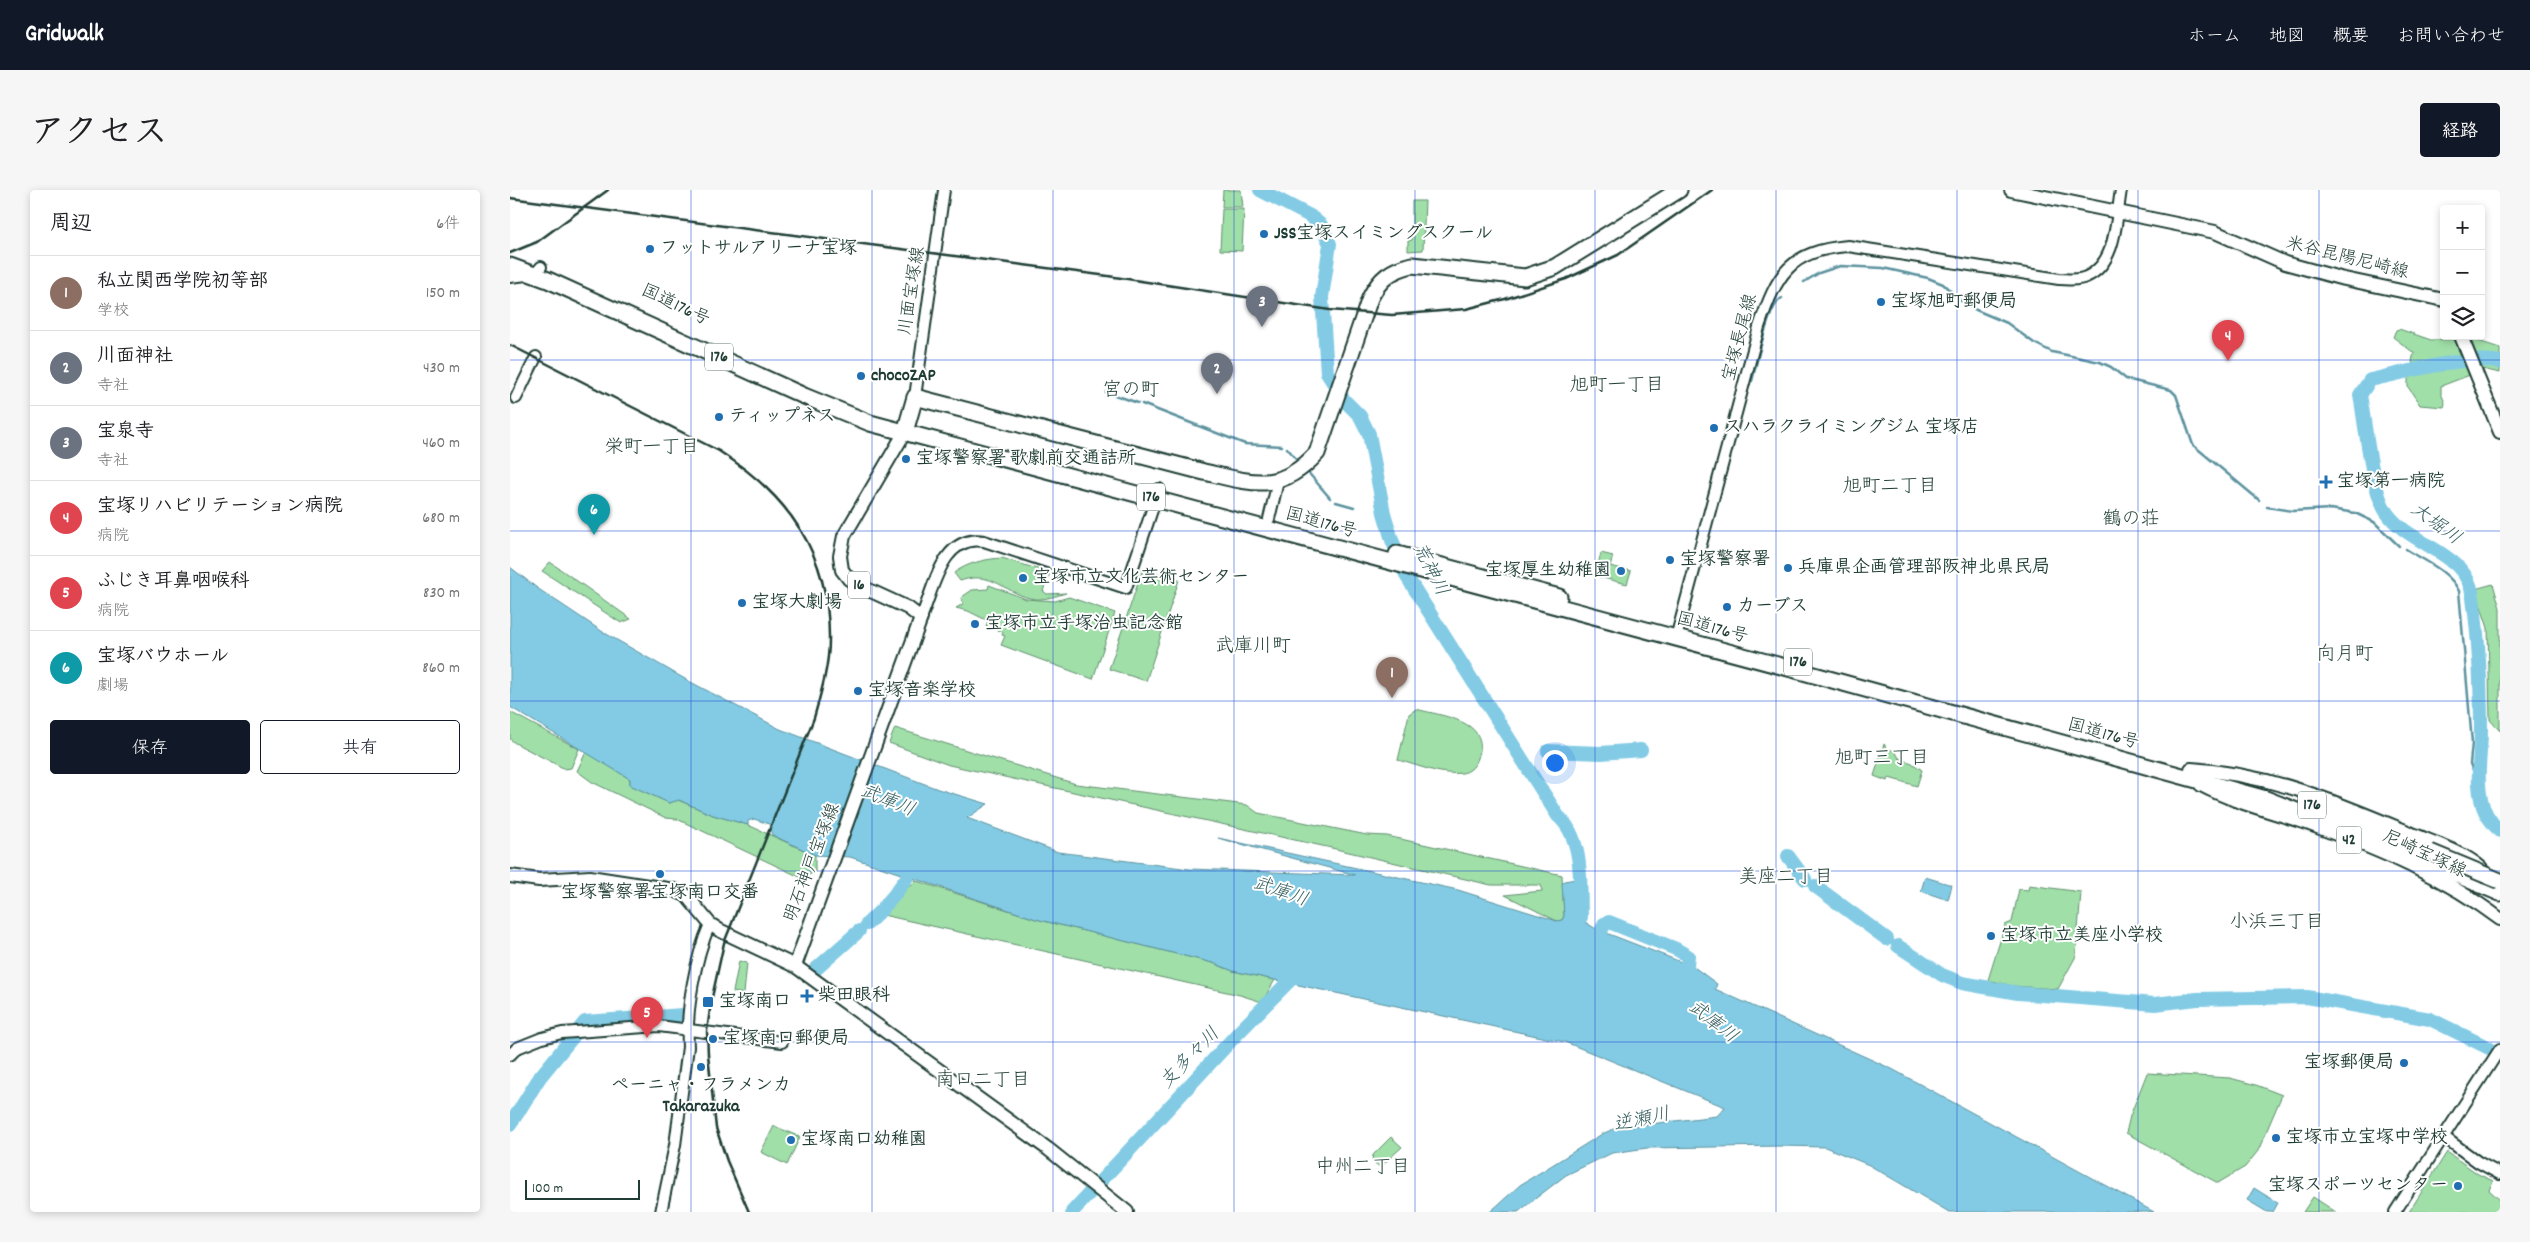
<!DOCTYPE html>
<html lang="ja">
<head>
<meta charset="utf-8">
<style>
	body { margin:0; font-family:Dekko,"Klee One",sans-serif; background:#f6f6f6; color:#202124 }
	.controls { position:absolute; right:15px; top:15px; display:grid; overflow:hidden; border-radius:5px; box-shadow:0 2px 8px #0003 }
	.controls button { width:45px; height:45px; display:grid; place-items:center; padding:0; border:0; border-bottom:1px solid #e0e0e0; background:#fff; color:#202124; font:25px sans-serif }
	.scale { position:absolute; left:15px; bottom:12px; width:115px; box-sizing:border-box; padding-left:5px; border:2px solid #1f3d34; border-top:0; font-size:14px; line-height:18px; white-space:nowrap; color:#1f3d34; -webkit-text-stroke:4px #fff; paint-order:stroke }
	.you { position:absolute; left:1044px; top:572px; width:18px; height:18px; margin:-12px; border:4px solid #fff; border-radius:50%; background:#1a73e8; box-shadow:0 0 0 8px #1a73e833 }
	.badge { display:grid; place-items:center; width:32px; height:32px; border-radius:50%; background:#111827; color:#fff; font-size:16px; font-weight:700 }
	.pin { position:absolute; translate:-50% -41px; filter:drop-shadow(0 1px 2px #0008) }
	.pin::after { content:''; position:absolute; top:26px; width:18px; height:15px; background:inherit; clip-path:polygon(0 0,100% 0,50% 100%) }
	.list { margin:0; padding:0; list-style:none }
	h2 { display:flex; justify-content:space-between; align-items:center; height:65px; margin:0; padding:0 20px; font-size:21px }
	h2 small { font-size:16px; font-weight:400; color:#757577 }
	.list li { display:grid; grid-template-columns:32px 1fr auto; gap:15px; align-items:center; box-sizing:border-box; height:75px; padding:0 20px; border-top:1px solid #e0e0e0 }
	.list b { display:block; font-size:19px; white-space:nowrap }
	.list p { margin:0; font-size:16px; white-space:nowrap; color:#757577 }
	.list em { font-size:16px; font-style:normal; color:#757577 }
	.actions { display:flex; gap:10px; padding:15px 20px }
	.actions a { flex:1; padding:11px 0; border:1px solid #111827; border-radius:5px; text-align:center; font-size:18px; color:#111827 }
	.actions .main { background:#111827; color:#fff }
	.icon { flex:none; width:28px; height:28px; fill:none; stroke:currentColor; stroke-width:2; stroke-linecap:round; stroke-linejoin:round }
	.map { position:relative; flex:none; width:1990px; height:1022px; overflow:hidden; border-radius:5px }
	header { display:flex; align-items:center; gap:30px; box-sizing:border-box; height:70px; padding:0 25px; background:#111827; color:#fff }
	header strong { font-size:24px }
	nav { display:flex; gap:28px; margin-inline-start:auto; font-size:18px }
	.intro { display:flex; align-items:center; justify-content:space-between; box-sizing:border-box; height:120px; padding:0 30px }
	h1 { margin:0; font-size:35px }
	.button { padding:12px 22px; border-radius:5px; background:#111827; color:#fff; font-size:18px; font-weight:700 }
	main { display:flex; gap:30px; padding:0 30px }
	aside { flex:1; background:#fff; border-radius:5px; box-shadow:0 2px 8px #0003 }
	.map>svg:first-child { display:block }
	.green { fill:#a0dfa8; stroke:#608e6e }
	.water { fill:#83cbe4; stroke:#5b929e }
	.lines { fill:none; stroke-linecap:round; stroke-linejoin:round }
	.stream { stroke:#5b929e; stroke-width:2.5 }
	.river { stroke:#83cbe4; stroke-width:14 }
	.minor-casing { stroke:#1f3d34; stroke-width:14 }
	.major-casing { stroke:#1f3d34; stroke-width:16 }
	.highway-casing { stroke:#1f3d34; stroke-width:19 }
	.minor { stroke:#fff; stroke-width:10 }
	.major { stroke:#fff; stroke-width:12 }
	.highway { stroke:#fff; stroke-width:15 }
	.rail { stroke:#1f3d34; stroke-width:2.5 }
	.highway-bridge-casing { stroke:#1f3d34; stroke-width:19; stroke-linecap:butt }
	.highway-bridge { stroke:#fff; stroke-width:15 }
	.grid { fill:none; stroke:#1d4ed8; stroke-width:1; stroke-opacity:0.55 }
	.poi-dot { fill:#1f6fb2; stroke:#fff; stroke-width:2 }
	.labels { text-anchor:middle; dominant-baseline:central; stroke-width:4; stroke-linejoin:round; paint-order:stroke }
	.shield { fill:#fff; stroke:#627771; stroke-width:1 }
	.shield-label { font-size:16px; font-weight:bold; fill:#1f3d34 }
	.poi-label { font-size:18px; font-weight:bold; fill:#1f3d34; stroke:#fff; text-anchor:start }
	.street-label { font-size:18px; fill:#1f3d34; stroke:#fff }
	.neighbourhood-label { font-size:19px; fill:#1f3d34; stroke:#fff }
	.water-label { font-size:19px; font-style:italic; fill:#386060; stroke:#fff }
</style>
</head>
<body>
<header>
<strong>Gridwalk</strong>
<nav><a>ホーム</a><a>地図</a><a>概要</a><a>お問い合わせ</a></nav>
</header>
<div class="intro"><h1>アクセス</h1><a class="button">経路</a></div>
<main>
<aside>
<h2>周辺<small>6件</small></h2>
<ul class="list">
<li><span class="badge" style="background:#8d6e63">1</span><div><b>私立関西学院初等部</b><p>学校</p></div><em>150 m</em></li>
<li><span class="badge" style="background:#6b7280">2</span><div><b>川面神社</b><p>寺社</p></div><em>430 m</em></li>
<li><span class="badge" style="background:#6b7280">3</span><div><b>宝泉寺</b><p>寺社</p></div><em>460 m</em></li>
<li><span class="badge" style="background:#e0444e">4</span><div><b>宝塚リハビリテーション病院</b><p>病院</p></div><em>680 m</em></li>
<li><span class="badge" style="background:#e0444e">5</span><div><b>ふじき耳鼻咽喉科</b><p>病院</p></div><em>830 m</em></li>
<li><span class="badge" style="background:#0f9aa8">6</span><div><b>宝塚バウホール</b><p>劇場</p></div><em>860 m</em></li>
</ul>
<div class="actions"><a class="main">保存</a><a>共有</a></div>
</aside>
<div class="map">
<svg width="1990" height="1022" viewBox="0 0 1990 1022">
	<rect width="100%" height="100%" fill="#fff"/>
	<filter id="ink" filterUnits="userSpaceOnUse"><feTurbulence type="fractalNoise" baseFrequency=".02" numOctaves="2"/><feDisplacementMap in="SourceGraphic" scale="10" xChannelSelector="R" yChannelSelector="G"/><feConvolveMatrix kernelMatrix="1 2 1 2 8 2 1 2 1" color-interpolation-filters="sRGB"/></filter>
	<g filter="url(#ink)">
		<path class="green" d="M 713,0 L 731,0 L 733,17 L 712,17 Z
			M 902,11 L 915,11 L 913,60 L 898,61 L 898,51 L 902,50 Z
			M 712,19 L 734,19 L 732,61 L 710,60 Z
			M 1889,139 L 1921,150 L 1949,149 L 1960,185 L 1931,196 L 1931,203 L 1935,213 L 1934,217 L 1910,215 L 1898,197 L 1898,188 L 1907,184 L 1902,171 L 1904,163 L 1883,147 L 1886,140 Z
			M 1965,150 L 1990,158 L 1990,183 L 1968,178 L 1958,152 Z
			M 1091,363 L 1103,366 L 1100,376 L 1121,381 L 1117,394 L 1085,386 Z
			M 492,368 L 540,383 L 533,401 L 537,404 L 556,403 C 546,406 535,410 525,409 C 495,405 484,379 450,391 L 444,383 C 457,373 475,369 492,368 Z
			M 40,372 L 121,429 L 111,433 L 32,381 Z
			M 633,378 L 669,390 L 636,491 L 599,479 Z
			M 1983,394 L 1990,418 L 1990,541 L 1980,530 L 1978,438 L 1965,399 Z
			M 479,395 L 516,409 L 545,411 L 559,407 L 605,423 L 583,489 L 491,455 L 495,446 L 492,445 L 493,442 L 476,436 L 478,431 L 458,421 L 446,418 L 453,414 L 452,407 L 462,400 L 478,399 Z
			M 906,519 C 931,526 982,530 968,568 C 966,575 960,582 952,583 C 932,586 907,575 888,570 L 899,524 Z
			M 0,522 L 69,559 L 61,578 L 55,579 L 5,553 L 0,549 Z
			M 385,538 L 566,594 L 737,615 L 748,623 L 857,645 L 877,646 L 1052,685 L 1054,726 L 1052,730 L 1047,731 L 995,705 L 1032,701 L 1031,695 L 981,695 L 817,657 L 439,575 L 379,553 Z
			M 1374,554 L 1378,559 L 1385,561 L 1389,568 L 1402,573 L 1412,580 L 1407,596 L 1379,588 L 1377,591 L 1364,586 Z
			M 76,562 L 120,589 L 120,595 L 159,613 L 168,610 L 203,625 L 238,635 L 305,665 L 305,682 L 292,688 L 167,629 L 156,628 L 82,592 L 67,581 Z
			M 404,690 L 526,729 L 703,773 L 723,781 L 765,790 L 752,812 L 730,805 L 373,725 C 384,713 391,701 405,692 Z
			M 1519,695 L 1571,702 L 1566,766 L 1548,799 L 1503,796 L 1478,790 L 1495,735 L 1502,732 L 1509,699 L 1518,700 Z
			M 229,771 L 237,773 L 234,804 L 223,802 Z
			M 1637,883 L 1720,888 L 1746,895 L 1772,905 L 1748,961 L 1735,977 L 1708,993 L 1616,943 L 1620,926 Z
			M 264,936 L 290,947 L 277,975 L 251,962 Z
			M 881,947 L 892,957 L 870,977 L 862,971 L 863,965 Z
			M 1937,962 L 1968,984 L 1983,991 L 1979,1000 L 1990,1010 L 1990,1022 L 1899,1022 Z
			M 1803,1007 L 1826,1022 L 1793,1022 Z"/>
		<path class="water" d="M 0,377 L 27,398 L 93,442 L 175,489 L 270,539 L 428,599 L 478,614 L 457,628 L 548,662 L 680,679 L 845,685 L 708,648 L 948,700 L 1047,731 L 1052,730 L 1054,726 L 1052,694 L 1054,691 L 1066,689 L 1075,732 L 1086,739 L 1184,777 L 1207,794 L 1205,799 L 1382,879 L 1644,1022 L 1439,1022 L 1359,975 L 1315,957 L 1271,956 L 1137,958 L 1102,963 L 1056,985 L 1008,1022 L 980,1022 L 1010,995 L 1092,944 L 1106,938 L 1207,926 L 1215,917 L 1055,852 L 723,781 L 703,773 L 526,729 L 340,667 L 305,665 L 262,645 L 259,634 L 244,629 L 238,631 L 238,635 L 203,625 L 169,610 L 159,613 L 120,595 L 120,589 L 0,517 Z
			M 1415,687 L 1442,695 L 1438,710 L 1411,701 Z
			M 1744,998 L 1768,1013 L 1763,1022 L 1757,1022 L 1737,1010 Z"/>
		<g class="lines">
			<path class="stream" d="M 1294,92 L 1309,83 L 1330,76 L 1373,78 L 1418,88 L 1433,94 L 1451,111 L 1466,120 L 1497,133 L 1524,153 L 1542,162 L 1590,172 L 1601,177 L 1616,189 L 1661,200 L 1666,205 L 1683,255 L 1749,310
				M 1242,191 C 1247,173 1258,115 1272,108
				M 596,202 L 628,213
				M 632,214 L 735,254 L 772,256
				M 777,258 L 789,272
				M 796,280 L 820,308
				M 826,312 L 844,317
				M 1757,317 L 1782,321 L 1821,319 L 1845,323 L 1864,332 L 1889,356
				M 872,323 L 874,323
				M 1896,359 C 1915,371 1939,381 1949,401 L 1962,553 L 1960,574 L 1969,592"/>
			<path class="river" d="M 750,0 L 800,26 L 811,35 L 820,54 L 812,107 L 817,183 L 834,210 L 850,226 L 859,244 L 874,323 L 882,350 L 897,387 L 1048,626 C 1074,648 1070,695 1071,727
				M 1990,172 C 1951,165 1899,182 1860,190 L 1850,205 C 1855,232 1862,303 1877,323 C 1901,357 1958,361 1963,408 C 1969,451 1971,497 1971,541 C 1971,563 1966,587 1971,609 C 1973,621 1981,633 1990,641
				M 1038,561 L 1091,563 L 1131,560
				M 1278,666 L 1295,689
				M 1305,696 L 1377,749
				M 357,734 C 377,716 394,694 407,671
				M 1388,756 L 1432,785 L 1452,793 L 1508,803 L 1645,814 L 1687,809 L 1797,807 L 1920,829 L 1979,858
				M 1085,759 L 1094,734 L 1099,732 L 1166,759 L 1178,766 L 1175,792
				M 306,779 L 349,741
				M 0,935 L 30,887 L 75,832 L 173,825
				M 562,1022 L 729,842 L 791,779"/>
			<defs>
				<path id="minor" d="M 0,87 L 25,84 L 31,77
					M 405,207 L 434,0
					M 6,208 L 26,167
					M 759,329 L 768,291
					M 411,428 C 424,398 432,344 474,351 L 616,398 L 649,299
					M 1166,448 L 1249,137 C 1267,84 1279,61 1338,56 L 1549,89 C 1557,89 1568,91 1576,87 C 1607,74 1606,28 1611,0
					M 0,865 L 7,858 L 32,848 L 52,843 L 149,836 L 272,852
					M 1934,947 L 1968,972 L 1990,984
					M 151,1022 L 165,955 L 178,857 C 176,820 185,768 200,734
					M 1885,1022 L 1990,859"/>
				<path id="major" d="M 1501,0 L 1705,42 L 1775,73 L 1830,88 L 1934,110
					M 1951,146 L 1990,242
					M 1681,579 C 1761,584 1826,612 1900,643 C 1923,653 1952,661 1971,678
					M 1691,595 C 1727,614 1766,622 1805,636 C 1870,660 1935,687 1990,729
					M 0,686 L 29,690 L 80,687 L 164,700 L 176,705 L 200,734 L 209,740 L 285,776 L 538,959 L 617,1022
					M 285,776 L 411,428 L 398,418 L 350,396 L 339,389 L 332,380 L 330,366 L 334,346 L 395,242"/>
				<path id="highway" d="M 0,76 L 38,90 L 294,206 L 360,233 L 1286,480 L 1756,609 L 1917,672 L 1990,703
					M 395,242 L 405,207 L 694,282 C 742,293 770,304 807,263 L 860,108 C 870,88 881,80 902,75 L 1015,87 L 1045,77 L 1169,0
					M 887,364 L 1049,407
					M 1798,614 L 1920,662"/>
			</defs>
			<use href="#minor" class="minor-casing"/>
			<use href="#major" class="major-casing"/>
			<use href="#highway" class="highway-casing"/>
			<use href="#minor" class="minor"/>
			<use href="#major" class="major"/>
			<use href="#highway" class="highway"/>
			<path class="rail" d="M 0,8 L 598,86 L 820,120 L 882,125 L 956,119 L 995,109 L 1056,89 L 1108,65 L 1202,0
				M 0,63 L 27,52 L 98,0
				M 0,155 L 209,261 C 279,306 320,364 319,450 C 319,476 311,503 304,528 L 214,753 L 201,812 L 197,841 L 198,865 L 206,938 L 217,971 L 239,1022"/>
			<defs>
				<path id="highway-bridge" d="M 1920,662 L 1990,691"/>
			</defs>
			<use href="#highway-bridge" class="highway-bridge-casing"/>
			<use href="#highway-bridge" class="highway-bridge"/>
		</g>
	</g>
	<path class="grid" d="M 181,0 L 181,1022M 362,0 L 362,1022M 543,0 L 543,1022M 724,0 L 724,1022M 905,0 L 905,1022M 1085,0 L 1085,1022M 1266,0 L 1266,1022M 1447,0 L 1447,1022M 1628,0 L 1628,1022M 1809,0 L 1809,1022M 0,170 L 1990,170M 0,341 L 1990,341M 0,511 L 1990,511M 0,681 L 1990,681M 0,852 L 1990,852"/>
	<g class="poi-dot">
		<circle cx="754" cy="44" r="5"/>
		<circle cx="140" cy="59" r="5"/>
		<circle cx="1371" cy="112" r="5"/>
		<circle cx="351" cy="186" r="5"/>
		<circle cx="209" cy="227" r="5"/>
		<circle cx="1204" cy="238" r="5"/>
		<circle cx="396" cy="269" r="5"/>
		<path d="M1813.5 284.5h5v5h5v5h-5v5h-5v-5h-5v-5h5z"/>
		<circle cx="1160" cy="370" r="5"/>
		<circle cx="1278" cy="378" r="5"/>
		<circle cx="1111" cy="381" r="5"/>
		<circle cx="513" cy="388" r="5"/>
		<circle cx="232" cy="413" r="5"/>
		<circle cx="1217" cy="417" r="5"/>
		<circle cx="465" cy="434" r="5"/>
		<circle cx="348" cy="501" r="5"/>
		<circle cx="150" cy="684" r="5"/>
		<circle cx="1481" cy="746" r="5"/>
		<path d="M294.5 798.5h5v5h5v5h-5v5h-5v-5h-5v-5h5z"/>
		<rect x="192" y="806" width="12" height="12" rx="2.5"/>
		<circle cx="203" cy="849" r="5"/>
		<circle cx="1894" cy="873" r="5"/>
		<circle cx="191" cy="877" r="5"/>
		<circle cx="1766" cy="948" r="5"/>
		<circle cx="281" cy="950" r="5"/>
		<circle cx="1948" cy="996" r="5"/>
	</g>
	<g class="labels">
		<g class="shield">
			<rect x="195" y="153.5" width="28" height="27" rx="4"/>
			<rect x="627" y="293.5" width="28" height="27" rx="4"/>
			<rect x="338" y="381.5" width="22" height="27" rx="4"/>
			<rect x="1274" y="458.5" width="28" height="27" rx="4"/>
			<rect x="1788" y="601.5" width="28" height="27" rx="4"/>
			<rect x="1826.5" y="636.5" width="25" height="27" rx="4"/>
		</g>
		<g class="shield-label">
			<text x="209" y="167">176</text>
			<text x="641" y="307">176</text>
			<text x="349" y="395">16</text>
			<text x="1288" y="472">176</text>
			<text x="1802" y="615">176</text>
			<text x="1839" y="650">42</text>
		</g>
		<g class="poi-label">
			<text x="764" y="44">JSS宝塚スイミングスクール</text>
			<text x="150" y="59">フットサルアリーナ宝塚</text>
			<text x="1381" y="112">宝塚旭町郵便局</text>
			<text x="361" y="186">chocoZAP</text>
			<text x="219" y="227">ティップネス</text>
			<text x="1214" y="238">スハラクライミングジム 宝塚店</text>
			<text x="406" y="269">宝塚警察署 歌劇前交通詰所</text>
			<text x="1827" y="292">宝塚第一病院</text>
			<text x="1170" y="370">宝塚警察署</text>
			<text x="1288" y="378">兵庫県企画管理部阪神北県民局</text>
			<text x="1101" y="381" text-anchor="end">宝塚厚生幼稚園</text>
			<text x="523" y="388">宝塚市立文化芸術センター</text>
			<text x="242" y="413">宝塚大劇場</text>
			<text x="1227" y="417">カーブス</text>
			<text x="475" y="434">宝塚市立手塚治虫記念館</text>
			<text x="358" y="501">宝塚音楽学校</text>
			<text x="150" y="703" text-anchor="middle">宝塚警察署宝塚南口交番</text>
			<text x="1491" y="746">宝塚市立美座小学校</text>
			<text x="308" y="806">柴田眼科</text>
			<text x="209" y="812">宝塚南口</text>
			<text x="213" y="849">宝塚南口郵便局</text>
			<text x="1884" y="873" text-anchor="end">宝塚郵便局</text>
			<text x="191" y="896" text-anchor="middle">ペーニャ・フラメンカ<tspan x="191" dy="21">Takarazuka</tspan></text>
			<text x="1776" y="948">宝塚市立宝塚中学校</text>
			<text x="291" y="950">宝塚南口幼稚園</text>
			<text x="1938" y="996" text-anchor="end">宝塚スポーツセンター</text>
		</g>
		<g class="street-label">
			<text transform="translate(1837 69) rotate(14)">米谷昆陽尼崎線</text>
			<text transform="translate(403 101) rotate(-81)">川面宝塚線</text>
			<text transform="translate(165 116) rotate(25)">国道176号</text>
			<text transform="translate(1231 148) rotate(-75)">宝塚長尾線</text>
			<text transform="translate(811 334) rotate(15)">国道176号</text>
			<text transform="translate(1202 439) rotate(15)">国道176号</text>
			<text transform="translate(1593 545) rotate(15)">国道176号</text>
			<text transform="translate(1914 665) rotate(25)">尼崎宝塚線</text>
			<text transform="translate(303 673) rotate(-69)">明石神戸宝塚線</text>
		</g>
		<g class="neighbourhood-label">
			<text x="1107" y="196">旭町一丁目</text>
			<text x="621" y="201">宮の町</text>
			<text x="142" y="258">栄町一丁目</text>
			<text x="1380" y="297">旭町二丁目</text>
			<text x="1621" y="330">鶴の荘</text>
			<text x="743" y="457">武庫川町</text>
			<text x="1835" y="465">向月町</text>
			<text x="1372" y="569">旭町三丁目</text>
			<text x="1276" y="688">美座二丁目</text>
			<text x="1767" y="733">小浜三丁目</text>
			<text x="473" y="891">南口二丁目</text>
			<text x="853" y="978">中州二丁目</text>
		</g>
		<g class="water-label">
			<text transform="translate(1925 335) rotate(36)">大堀川</text>
			<text transform="translate(919 380) rotate(63)">荒神川</text>
			<text transform="translate(377 612) rotate(22)">武庫川</text>
			<text transform="translate(770 703) rotate(19)">武庫川</text>
			<text transform="translate(1202 833) rotate(38)">武庫川</text>
			<text transform="translate(681 869) rotate(-46)">支多々川</text>
			<text transform="translate(1132 931) rotate(-12)">逆瀬川</text>
		</g>
	</g>
</svg>
<div class="controls">
<button>+</button>
<button>−</button>
<button><svg class="icon" aria-label="layers" viewBox="0 0 24 24"><path d="M12 4l9 5-9 5-9-5zM3 14l9 5 9-5"/></svg></button>
</div>
<div class="scale">100 m</div>
<div class="you"></div>
<div class="pin badge" style="left:882px;top:508px;background:#8d6e63">1</div>
<div class="pin badge" style="left:707px;top:204px;background:#6b7280">2</div>
<div class="pin badge" style="left:752px;top:137px;background:#6b7280">3</div>
<div class="pin badge" style="left:1718px;top:171px;background:#e0444e">4</div>
<div class="pin badge" style="left:137px;top:848px;background:#e0444e">5</div>
<div class="pin badge" style="left:84px;top:345px;background:#0f9aa8">6</div>
</div>
</main>
</body>
</html>
